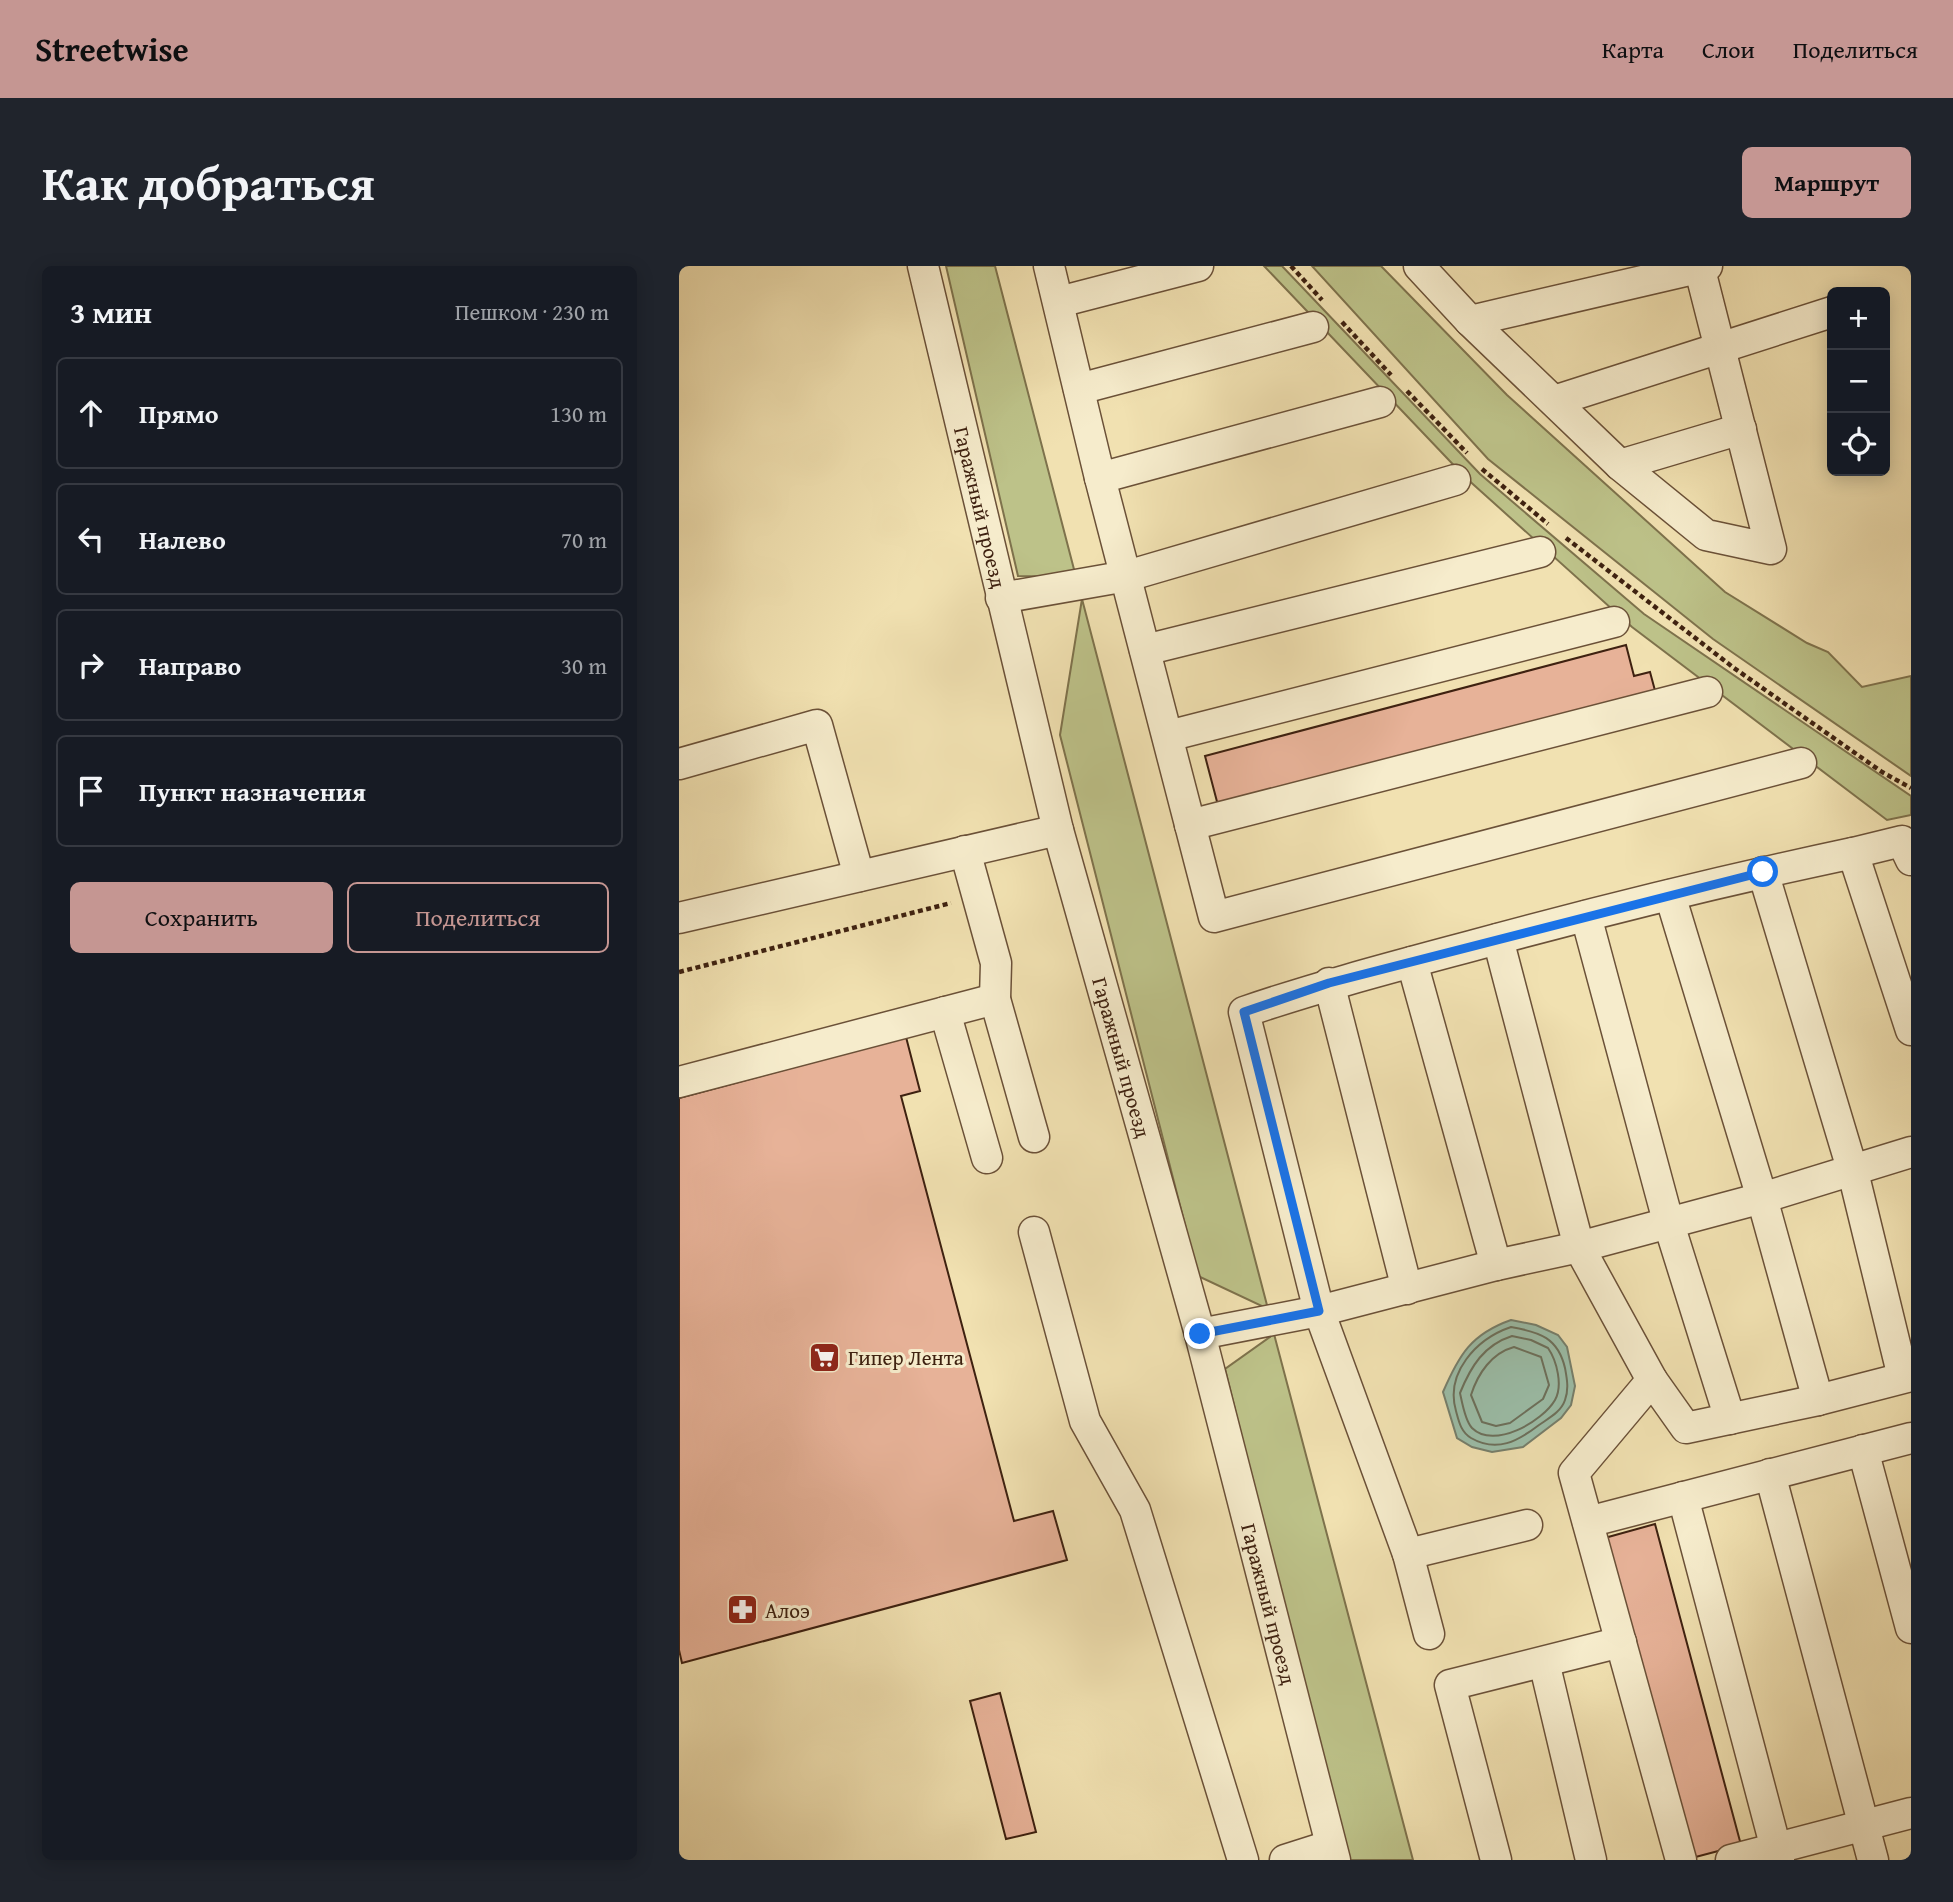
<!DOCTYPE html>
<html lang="ru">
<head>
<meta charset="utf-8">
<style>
	body { margin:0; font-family:"Gentium Book Plus",serif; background:#20242c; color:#f1f3f6 }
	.controls { position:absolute; right:21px; top:21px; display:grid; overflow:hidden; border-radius:10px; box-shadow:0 4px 18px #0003 }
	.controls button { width:63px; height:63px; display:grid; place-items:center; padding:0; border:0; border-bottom:2px solid #363941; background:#171b24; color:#f1f3f6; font:35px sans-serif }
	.stop { position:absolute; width:21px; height:21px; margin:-16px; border:5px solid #1a73e8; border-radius:50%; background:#fff }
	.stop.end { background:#1a73e8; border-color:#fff; box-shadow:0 2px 7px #0008 }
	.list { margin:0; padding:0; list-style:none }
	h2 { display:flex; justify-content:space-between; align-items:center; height:91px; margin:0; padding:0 28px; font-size:30px }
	h2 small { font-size:23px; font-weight:400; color:#9ea1a6 }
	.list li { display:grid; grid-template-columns:46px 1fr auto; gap:21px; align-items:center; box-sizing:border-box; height:112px; margin:0 14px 14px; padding:0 14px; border:2px solid #363941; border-radius:10px }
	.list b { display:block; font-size:26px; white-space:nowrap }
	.list em { font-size:23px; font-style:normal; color:#9ea1a6 }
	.actions { display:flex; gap:14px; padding:21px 28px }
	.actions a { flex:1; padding:16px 0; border:2px solid #c59692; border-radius:10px; text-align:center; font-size:24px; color:#c59692 }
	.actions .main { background:#c59692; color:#111 }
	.icon { flex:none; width:38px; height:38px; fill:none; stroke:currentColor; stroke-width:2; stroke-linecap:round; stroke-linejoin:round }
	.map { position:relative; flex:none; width:1232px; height:1594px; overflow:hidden; border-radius:10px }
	header { display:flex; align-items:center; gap:42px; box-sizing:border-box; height:98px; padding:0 35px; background:#c59692; color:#111 }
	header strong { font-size:33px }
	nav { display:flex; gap:38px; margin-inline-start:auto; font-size:24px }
	.intro { display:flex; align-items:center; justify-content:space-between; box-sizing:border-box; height:168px; padding:0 42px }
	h1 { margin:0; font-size:49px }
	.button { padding:18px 32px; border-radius:10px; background:#c59692; color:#111; font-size:24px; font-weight:700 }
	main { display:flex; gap:42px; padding:0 42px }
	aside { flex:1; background:#171b24; border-radius:10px; box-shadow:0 4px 18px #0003 }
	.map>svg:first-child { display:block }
	.green { fill:#bdc289; stroke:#7e724c; stroke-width:2 }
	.water { fill:#9bbea9; stroke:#767f6c; stroke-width:2 }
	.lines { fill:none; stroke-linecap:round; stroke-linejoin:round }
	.shore { stroke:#6c705c; stroke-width:2 }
	.building { fill:#e7b298; stroke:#3e2110; stroke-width:2 }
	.minor-casing { stroke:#6b5138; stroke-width:33 }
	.path { stroke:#3e2110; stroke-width:4.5; stroke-dasharray:5 3.5; stroke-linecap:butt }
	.minor { stroke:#f6eccc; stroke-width:30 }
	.route { stroke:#1a73e8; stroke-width:9 }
	.labels { text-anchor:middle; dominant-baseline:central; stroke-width:6; stroke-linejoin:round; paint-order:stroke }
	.street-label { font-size:21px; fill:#3e2110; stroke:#f6eccc }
	.poi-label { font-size:21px; fill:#3e2110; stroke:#f6eccc; text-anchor:start }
</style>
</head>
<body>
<header>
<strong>Streetwise</strong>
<nav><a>Карта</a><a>Слои</a><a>Поделиться</a></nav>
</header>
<div class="intro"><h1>Как добраться</h1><a class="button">Маршрут</a></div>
<main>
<aside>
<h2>3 мин<small>Пешком · 230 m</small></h2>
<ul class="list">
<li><svg class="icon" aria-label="ahead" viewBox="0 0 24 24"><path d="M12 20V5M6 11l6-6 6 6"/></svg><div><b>Прямо</b></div><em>130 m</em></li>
<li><svg class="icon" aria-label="left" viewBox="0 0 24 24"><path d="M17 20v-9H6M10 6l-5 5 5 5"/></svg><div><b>Налево</b></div><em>70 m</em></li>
<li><svg class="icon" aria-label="right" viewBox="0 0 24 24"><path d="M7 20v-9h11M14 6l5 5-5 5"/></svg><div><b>Направо</b></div><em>30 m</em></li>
<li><svg class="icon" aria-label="arrive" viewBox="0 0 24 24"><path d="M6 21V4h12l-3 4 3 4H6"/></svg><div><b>Пункт назначения</b></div></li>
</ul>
<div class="actions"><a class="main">Сохранить</a><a>Поделиться</a></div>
</aside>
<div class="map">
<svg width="1232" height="1594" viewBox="0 0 1232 1594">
	<rect width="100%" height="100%" fill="#f1e1b1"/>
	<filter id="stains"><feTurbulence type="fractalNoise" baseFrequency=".00286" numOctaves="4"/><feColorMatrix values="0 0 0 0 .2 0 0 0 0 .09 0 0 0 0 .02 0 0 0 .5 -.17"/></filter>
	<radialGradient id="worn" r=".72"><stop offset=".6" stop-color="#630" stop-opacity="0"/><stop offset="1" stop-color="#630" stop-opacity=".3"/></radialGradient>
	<path class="green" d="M 267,0 L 316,0 L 397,311 L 339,310 Z
		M 585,0 L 603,0 L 801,208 L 965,348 L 1232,530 L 1232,549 L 1208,554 L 953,361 L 786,211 Z
		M 633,0 L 702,0 L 828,129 L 1046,326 L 1128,377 L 1149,386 L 1183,421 L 1232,410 L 1232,510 L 1034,373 L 809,193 Z
		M 403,333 L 589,1043 L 519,1010 L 381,469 Z
		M 595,1068 L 734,1594 L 667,1594 L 546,1103 Z"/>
	<path class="water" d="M 832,1054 L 857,1059 L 879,1069 L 888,1081 L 896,1120 L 892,1139 L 882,1152 L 844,1181 L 813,1186 L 793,1181 L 778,1172 L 764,1126 C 780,1089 792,1068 832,1054 Z"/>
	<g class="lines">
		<path class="shore" d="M 832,1061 C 861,1066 879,1072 886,1102 C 888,1113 890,1123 886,1134 C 882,1146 870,1152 860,1159 C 839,1175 818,1187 792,1172 C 782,1166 780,1156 777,1145 C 766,1107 797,1073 832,1061 Z
			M 833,1070 L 852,1074 L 869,1082 C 878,1095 884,1120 876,1134 C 864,1155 815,1184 793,1162 C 786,1155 783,1136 781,1127 C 792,1100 805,1079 833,1070 Z
			M 835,1081 L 862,1091 L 870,1119 L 864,1133 L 831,1157 L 817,1160 L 803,1156 L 792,1129 C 799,1107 813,1087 835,1081 Z"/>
	</g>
	<path class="building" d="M 947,379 L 955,410 L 971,406 L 978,432 L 541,547 L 526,490 Z
		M 227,771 L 241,825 L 222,830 L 335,1255 L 374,1245 L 388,1294 L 3,1397 L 0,1384 L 0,832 Z
		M 976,1258 L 1062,1579 L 1009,1593 L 922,1273 Z
		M 321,1427 L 357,1566 L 327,1573 L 291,1435 Z"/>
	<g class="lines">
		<defs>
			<g id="minor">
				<path id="s1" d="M 244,0 L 379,564 L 521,1068 L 656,1594"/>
				<path d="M 370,0 L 421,212 L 535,651 L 1122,497"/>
				<path d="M 740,0 L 791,55 L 941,199 L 1027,269 L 1092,283 L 1020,0"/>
				<path d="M 380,36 L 519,0"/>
				<path d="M 791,55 L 1028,0"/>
				<path d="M 400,123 L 634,61"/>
				<path d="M 875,135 L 1153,46"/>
				<path d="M 941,199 L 1062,163"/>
				<path d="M 421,212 L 701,136"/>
				<path d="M 322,332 L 448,310 L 776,214"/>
				<path d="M 466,384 L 861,286"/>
				<path d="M 489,470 L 935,356"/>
				<path d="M 0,498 L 138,459 L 180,610"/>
				<path d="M 511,559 L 1028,426"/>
				<path d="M 286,585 L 317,697 L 316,733 L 355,871"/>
				<path d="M 1174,587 L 1223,575 L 1232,594"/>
				<path d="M 1084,606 L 1174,906 L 1224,1111"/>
				<path d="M 991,629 L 1083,932 L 1139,1134"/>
				<path d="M 907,650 L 989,955 L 1051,1153"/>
				<path d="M 0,652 L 379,564"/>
				<path d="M 819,673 L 900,981 L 973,1114 L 895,1207 L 1002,1594"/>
				<path d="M 733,696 L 817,999"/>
				<path d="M 650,717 L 728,1023"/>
				<path d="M 266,746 L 308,892"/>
				<path d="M 0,816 L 316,733"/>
				<path d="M 355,966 L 406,1155 L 456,1244 L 564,1594"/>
				<path d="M 521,1068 L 640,1045 L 817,999 L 900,981 L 1083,932 L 1232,886"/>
				<path d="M 973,1114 L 1007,1162 L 1139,1134 L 1232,1110"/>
				<path d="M 1184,1184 L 1232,1362"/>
				<path d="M 1091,1208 L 1194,1594"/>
				<path d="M 1004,1231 L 1100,1594"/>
				<path d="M 909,1256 L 1232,1172"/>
				<path d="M 729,1288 L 848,1259"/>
				<path d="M 750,1368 L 729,1288 L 640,1045 L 565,746 C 641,720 718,700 796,679 C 921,645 1047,614 1174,587 L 1232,764"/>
				<path d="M 865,1396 L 912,1594"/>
				<path d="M 606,1594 L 650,1580"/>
				<path d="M 817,1594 L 771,1419 L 942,1376"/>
				<path d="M 1052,1594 L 1232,1547"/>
			</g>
		</defs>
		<use href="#minor" class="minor-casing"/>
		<path class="path" d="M 612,0 L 643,34
			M 663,56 L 712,109
			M 728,125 L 788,187
			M 803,203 L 869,258
			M 887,272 L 1055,402 L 1203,506 L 1232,522
			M 0,706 L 272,637"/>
		<use href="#minor" class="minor"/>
	</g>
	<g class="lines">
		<path class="route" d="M 521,1068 L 640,1045 L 565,746 L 650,717 L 1084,606"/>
	</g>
	<defs>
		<symbol id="supermarket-square" viewBox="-11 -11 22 22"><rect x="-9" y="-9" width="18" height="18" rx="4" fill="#8f2418" stroke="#f6eccc"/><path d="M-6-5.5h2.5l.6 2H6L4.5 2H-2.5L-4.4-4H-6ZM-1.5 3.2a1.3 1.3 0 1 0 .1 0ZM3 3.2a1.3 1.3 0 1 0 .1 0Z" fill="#fff"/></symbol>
		<symbol id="pharmacy-square" viewBox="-11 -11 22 22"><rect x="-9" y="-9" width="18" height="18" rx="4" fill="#8f2418" stroke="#f6eccc"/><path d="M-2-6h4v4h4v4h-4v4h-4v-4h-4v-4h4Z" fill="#fff"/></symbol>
	</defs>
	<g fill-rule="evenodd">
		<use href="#supermarket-square" x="128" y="1074" width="35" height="35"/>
		<use href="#pharmacy-square" x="46" y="1326" width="35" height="35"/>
	</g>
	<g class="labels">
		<g class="street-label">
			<text stroke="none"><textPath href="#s1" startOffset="248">Гаражный проезд</textPath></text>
			<text stroke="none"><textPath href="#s1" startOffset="816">Гаражный проезд</textPath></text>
			<text stroke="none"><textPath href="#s1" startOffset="1382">Гаражный проезд</textPath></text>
		</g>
		<g class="poi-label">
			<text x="169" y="1091">Гипер Лента</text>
			<text x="86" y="1344">Алоэ</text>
		</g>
	</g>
	<rect width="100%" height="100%" filter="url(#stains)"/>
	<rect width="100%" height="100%" fill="url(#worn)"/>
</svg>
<div class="controls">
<button>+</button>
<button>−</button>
<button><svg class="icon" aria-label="locate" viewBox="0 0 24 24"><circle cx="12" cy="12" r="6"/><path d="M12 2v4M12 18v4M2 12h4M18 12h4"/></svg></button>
</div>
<div class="stop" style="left:1084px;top:606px"></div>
<div class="stop end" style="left:521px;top:1068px"></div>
</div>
</main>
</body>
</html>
